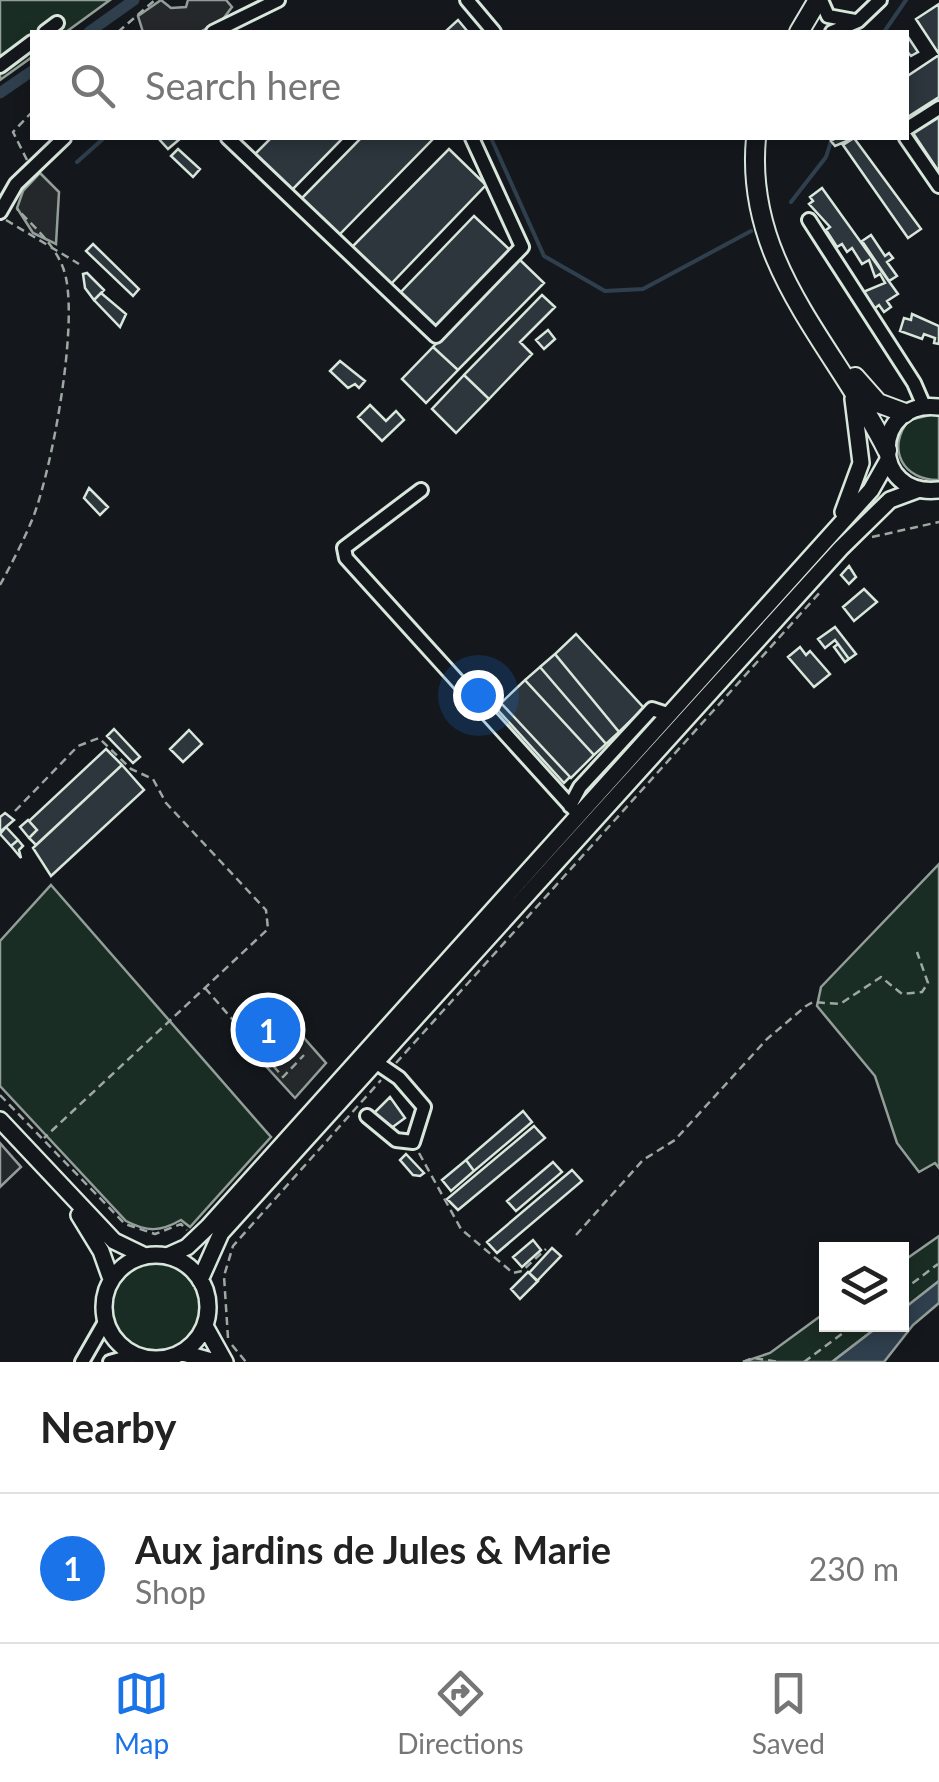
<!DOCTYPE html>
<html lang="en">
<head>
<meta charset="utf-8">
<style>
	body { margin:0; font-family:Lato,sans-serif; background:#f6f6f6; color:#222 }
	.controls { position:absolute; right:30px; bottom:30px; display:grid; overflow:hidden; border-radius:0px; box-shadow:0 5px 15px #0003 }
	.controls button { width:90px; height:90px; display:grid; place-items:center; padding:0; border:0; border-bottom:2px solid #e0e0e0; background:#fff; color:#222; font:50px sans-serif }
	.you { position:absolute; left:478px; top:695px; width:35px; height:35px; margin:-25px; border:8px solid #fff; border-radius:50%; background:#1a73e8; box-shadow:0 0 0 15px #1a73e833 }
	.badge { display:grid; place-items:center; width:65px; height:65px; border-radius:50%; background:#1a73e8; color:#fff; font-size:32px; font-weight:700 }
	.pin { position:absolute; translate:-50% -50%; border:5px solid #fff; box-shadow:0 2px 10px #0006 }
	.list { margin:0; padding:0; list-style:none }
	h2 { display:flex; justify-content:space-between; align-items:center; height:130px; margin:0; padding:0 40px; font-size:42px }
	h2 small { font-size:32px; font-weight:400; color:#767676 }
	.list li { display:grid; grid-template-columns:65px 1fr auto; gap:30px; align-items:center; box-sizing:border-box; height:150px; padding:0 40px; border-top:2px solid #e0e0e0 }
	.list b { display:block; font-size:38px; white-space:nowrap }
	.list p { margin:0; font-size:32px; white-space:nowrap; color:#767676 }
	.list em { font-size:32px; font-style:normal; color:#767676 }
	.icon { flex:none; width:55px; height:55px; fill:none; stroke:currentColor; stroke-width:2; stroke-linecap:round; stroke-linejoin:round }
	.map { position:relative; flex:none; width:939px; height:1362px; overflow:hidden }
	.search { position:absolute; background:#fff; box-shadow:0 5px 15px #0003; left:30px; right:30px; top:30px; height:110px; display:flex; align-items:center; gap:25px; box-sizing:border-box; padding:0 35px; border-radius:0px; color:#767676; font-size:38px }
	.sheet { height:280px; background:#fff }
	nav { display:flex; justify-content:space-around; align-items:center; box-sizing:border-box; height:140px; border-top:2px solid #e0e0e0; background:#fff; font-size:28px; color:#767676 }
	nav a { display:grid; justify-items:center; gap:5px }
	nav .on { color:#1a73e8 }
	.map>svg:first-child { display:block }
	.green { fill:#1a2d24; stroke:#939e99; stroke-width:2.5 }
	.parking { fill:#24282b; stroke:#939e99; stroke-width:2.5 }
	.water { fill:#2f3f4d; stroke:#939e99; stroke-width:2.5 }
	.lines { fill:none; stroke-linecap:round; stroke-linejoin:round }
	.stream { stroke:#2f3f4d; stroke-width:4 }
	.canal { stroke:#2f3f4d; stroke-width:11 }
	.building { fill:#2c363c; stroke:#d8e6dc; stroke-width:2.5 }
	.minor-casing { stroke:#d8e6dc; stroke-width:18 }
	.major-casing { stroke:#d8e6dc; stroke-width:20 }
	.highway-casing { stroke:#d8e6dc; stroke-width:22 }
	.path { stroke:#9da8a2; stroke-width:2.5; stroke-dasharray:8 5; stroke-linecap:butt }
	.minor { stroke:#14181c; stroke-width:12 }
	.major { stroke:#14181c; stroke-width:15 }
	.highway { stroke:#14181c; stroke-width:18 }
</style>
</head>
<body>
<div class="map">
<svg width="939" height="1362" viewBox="0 0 939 1362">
	<rect width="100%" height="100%" fill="#14181c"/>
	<path class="green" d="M 0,0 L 110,0 L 66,32 L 32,32 L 32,57 L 0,80 Z
		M 939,413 L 939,480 C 904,481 885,449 909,420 Z
		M 939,864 L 939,1168 L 935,1163 L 919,1172 L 897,1143 L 875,1076 L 817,1006 L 821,987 Z
		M 51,885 L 271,1137 L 190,1227 L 181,1220 C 160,1232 147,1232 126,1221 L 0,1086 L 0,941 Z
		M 939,1236 L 939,1281 L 902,1310 L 902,1262 Z
		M112 1307a45 45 0 1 1 90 0a45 45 0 1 1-90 0Z
		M 826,1312 L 826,1324 L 880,1325 L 832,1362 L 743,1362 L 770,1353 Z"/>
	<path class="parking" d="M 161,0 L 171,8 L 186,7 L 188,0 L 226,0 L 232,7 L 223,19 L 200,32 L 143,32 L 138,16 Z
		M 40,173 L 59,192 L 56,244 L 33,233 L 17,208 L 23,191 Z
		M 291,1036 L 304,1038 L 326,1063 L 295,1098 L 263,1063 Z
		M 0,1143 L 21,1167 L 0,1187 Z"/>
	<path class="water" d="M 939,1281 L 939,1303 L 913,1325 L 884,1362 L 832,1362 L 880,1325 L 902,1324 L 902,1310 Z"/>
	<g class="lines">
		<path class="stream" d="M 884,32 L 906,0
			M 491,138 L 544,256 L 605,291 L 643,289 L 751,231
			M 77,162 L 104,138
			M 791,202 L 826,157 L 832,138"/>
		<path class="canal" d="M 89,32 L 134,0
			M 0,93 L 32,71"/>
	</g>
	<path class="building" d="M 939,4 L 939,54 L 916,19 Z
		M 458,20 L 468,32 L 449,32 L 447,30 Z
		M 906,34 L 918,52 L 911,56 L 906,50 Z
		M 939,55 L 939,97 L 906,118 L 906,77 Z
		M 939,116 L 939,172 L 913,133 Z
		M 158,138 L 181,138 L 168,149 Z
		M 271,138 L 343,138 L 292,190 L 255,154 Z
		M 361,138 L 434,138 L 339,235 L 301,199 Z
		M 836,138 L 854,138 L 835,146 L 831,141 Z
		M 854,138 L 921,229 L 908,238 L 843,145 Z
		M 178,149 L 200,169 L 193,177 L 171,156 Z
		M 449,149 L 486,185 L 390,285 L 352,247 Z
		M 822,188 L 898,294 L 887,301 L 891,307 L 884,312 L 879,305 L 874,309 L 863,292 L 885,283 L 880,274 L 875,277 L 869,260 L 862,264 L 852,248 L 847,252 L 842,244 L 837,247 L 826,230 L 830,227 L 809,204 L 813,201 L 810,197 Z
		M 474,216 L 511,251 L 436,330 L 399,294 Z
		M 871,235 L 885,256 L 889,253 L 893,258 L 887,262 L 897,276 L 889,281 L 862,241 Z
		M 93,244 L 139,289 L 133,296 L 86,251 Z
		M 519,259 L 544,283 L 458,370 L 433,347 Z
		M 87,273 L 104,290 L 94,300 L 85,288 L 83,274 Z
		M 101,293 L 126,314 L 120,327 L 94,300 Z
		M 542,295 L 555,307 L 520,342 L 532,354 L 489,399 L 464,375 Z
		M 912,314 L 939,326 L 939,344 L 934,343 L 935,338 L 924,334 L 922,339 L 900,331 L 904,318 L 911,320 Z
		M 548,330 L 555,339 L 544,349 L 536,340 Z
		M 433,347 L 458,370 L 426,403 L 402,379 Z
		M 340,361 L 365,381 L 359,388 L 355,384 L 348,388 L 330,371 Z
		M 464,375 L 489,399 L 456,433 L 432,409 Z
		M 370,405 L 386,421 L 396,411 L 404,420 L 382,441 L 358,417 Z
		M 89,488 L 108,507 L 100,515 L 84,498 Z
		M 849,566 L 856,577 L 849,584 L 841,575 Z
		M 864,589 L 877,602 L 854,621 L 843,607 Z
		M 835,627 L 856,654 L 849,659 L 835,640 L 825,648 L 818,639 Z
		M 576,634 L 644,708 L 619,732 L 555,654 Z
		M 838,644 L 849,659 L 845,662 L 834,647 Z
		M 800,647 L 806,655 L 810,651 L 830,674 L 814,687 L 788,657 Z
		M 555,654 L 619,732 L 606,744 L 540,667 Z
		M 540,667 L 606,744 L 594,755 L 525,680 Z
		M 525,680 L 594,755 L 571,778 L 501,703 Z
		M 501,703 L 570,777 L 564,783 L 496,708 Z
		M 114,729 L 140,757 L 133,763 L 107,736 Z
		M 189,730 L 202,744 L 183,762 L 170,749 Z
		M 106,749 L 122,765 L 36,845 L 29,838 L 37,830 L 29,821 Z
		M 122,765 L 144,790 L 51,876 L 33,848 Z
		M 5,813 L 14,820 L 0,832 L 0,817 Z
		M 28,820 L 37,830 L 29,838 L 20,827 Z
		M 6,827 L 18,840 L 11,846 L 0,834 Z
		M 18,840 L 23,846 L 19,850 L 21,858 L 11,846 Z
		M 264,1005 L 291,1036 L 273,1053 L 245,1023 Z
		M 390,1097 L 405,1118 L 390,1129 L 373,1114 Z
		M 523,1111 L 532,1122 L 474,1171 L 466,1160 Z
		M 534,1126 L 545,1138 L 458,1210 L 447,1199 Z
		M 406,1154 L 424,1173 L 420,1176 L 413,1175 L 400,1160 Z
		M 466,1160 L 474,1171 L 451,1191 L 442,1180 Z
		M 553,1162 L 562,1172 L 516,1211 L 507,1201 Z
		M 572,1170 L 582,1181 L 497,1253 L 487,1242 Z
		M 533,1240 L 541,1250 L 522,1267 L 513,1257 Z
		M 552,1248 L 561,1256 L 537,1281 L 529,1273 Z
		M 528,1272 L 538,1281 L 520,1299 L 511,1289 Z"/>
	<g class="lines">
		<defs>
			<path id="minor" d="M 467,0 L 494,32
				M 821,0 L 828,16 L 855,21
				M 45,32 L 57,23
				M 213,32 L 278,0
				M 832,32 L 858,21 L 880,0
				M 0,66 L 32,42
				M 906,129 L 939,108
				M 228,138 L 436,336 L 522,247 L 472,138
				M 906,138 L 939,186
				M 0,212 L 16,184 L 64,138
				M 809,220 L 914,383 L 924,406
				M 421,490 L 344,548 L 346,558 L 578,814
				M 570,806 L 580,787 L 652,709 L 667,714
				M 367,1116 L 396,1140 L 413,1142 L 424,1107 L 399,1078 L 377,1063
				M 143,1358 L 145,1362
				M 82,1362 L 105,1322
				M 110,1362 L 134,1355
				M 173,1362 L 175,1355"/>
			<path id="major" d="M 939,407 C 871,398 869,498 939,490
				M 843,512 L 861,463 L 853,399
				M 0,1120 L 114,1241 L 145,1256
				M 79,1215 L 101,1251 L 111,1279
				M104 1307a52 52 0 1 1 104 0a52 52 0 1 1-104 0Z
				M 167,1256 L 187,1247 L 208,1227 L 871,490 L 888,460
				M 200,1280 L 221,1233 L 841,548 L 890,500 L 917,490
				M 205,1326 L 225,1362
				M 183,1353 L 215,1362"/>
			<path id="highway" d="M 799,32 L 818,0
				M 756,138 C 744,265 835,345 887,450
				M 855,377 L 878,403 L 905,413"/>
		</defs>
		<use href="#minor" class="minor-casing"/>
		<use href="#major" class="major-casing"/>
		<use href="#highway" class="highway-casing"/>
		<path class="path" d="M 118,32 L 155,0
			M 27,160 L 13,132 L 32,112
			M 6,220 L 79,264
			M 872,537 L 939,522
			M 0,585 C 12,563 25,538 34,515 C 53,463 77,331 66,278 C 60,249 36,229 17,209
			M 15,811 L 78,746 L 99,738 L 131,769 L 153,779 L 166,803 L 266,910 L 268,929 L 44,1138
			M 205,988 L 283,1077 L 304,1055
			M 396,1063 L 822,590
			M 0,1095 L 125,1224 L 155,1234 L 181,1224 L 187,1230
			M 419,1153 L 461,1229 L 513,1273 L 522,1271 L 546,1249
			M 576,1235 L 643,1160 L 675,1140 L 767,1039 L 806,1006 L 813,1002 L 840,1004 L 881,977 L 902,994 L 922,992 L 928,983 L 917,952
			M 902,1291 L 938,1264
			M 228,1338 L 224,1276 L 233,1246 L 381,1080
			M 232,1345 L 246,1362
			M 743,1362 L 753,1358 L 779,1362
			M 804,1362 L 855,1324"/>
		<use href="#minor" class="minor"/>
		<use href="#major" class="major"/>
		<use href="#highway" class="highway"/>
	</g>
</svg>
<div class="controls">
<button><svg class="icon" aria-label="layers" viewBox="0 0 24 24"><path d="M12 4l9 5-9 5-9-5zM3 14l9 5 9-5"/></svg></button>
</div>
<div class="you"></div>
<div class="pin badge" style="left:268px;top:1030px">1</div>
<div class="search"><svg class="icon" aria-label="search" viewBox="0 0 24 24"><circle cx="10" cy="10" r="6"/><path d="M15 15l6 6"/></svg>Search here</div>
</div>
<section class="sheet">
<h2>Nearby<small></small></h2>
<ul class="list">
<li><span class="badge">1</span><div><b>Aux jardins de Jules &amp; Marie</b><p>Shop</p></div><em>230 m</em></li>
</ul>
</section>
<nav>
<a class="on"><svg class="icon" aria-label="map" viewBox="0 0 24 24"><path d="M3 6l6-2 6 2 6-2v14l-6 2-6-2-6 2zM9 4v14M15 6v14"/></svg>Map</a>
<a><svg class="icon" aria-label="directions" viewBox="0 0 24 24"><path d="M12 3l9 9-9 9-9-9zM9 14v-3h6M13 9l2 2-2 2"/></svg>Directions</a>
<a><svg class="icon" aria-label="saved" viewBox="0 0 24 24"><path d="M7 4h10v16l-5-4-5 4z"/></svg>Saved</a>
</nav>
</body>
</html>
